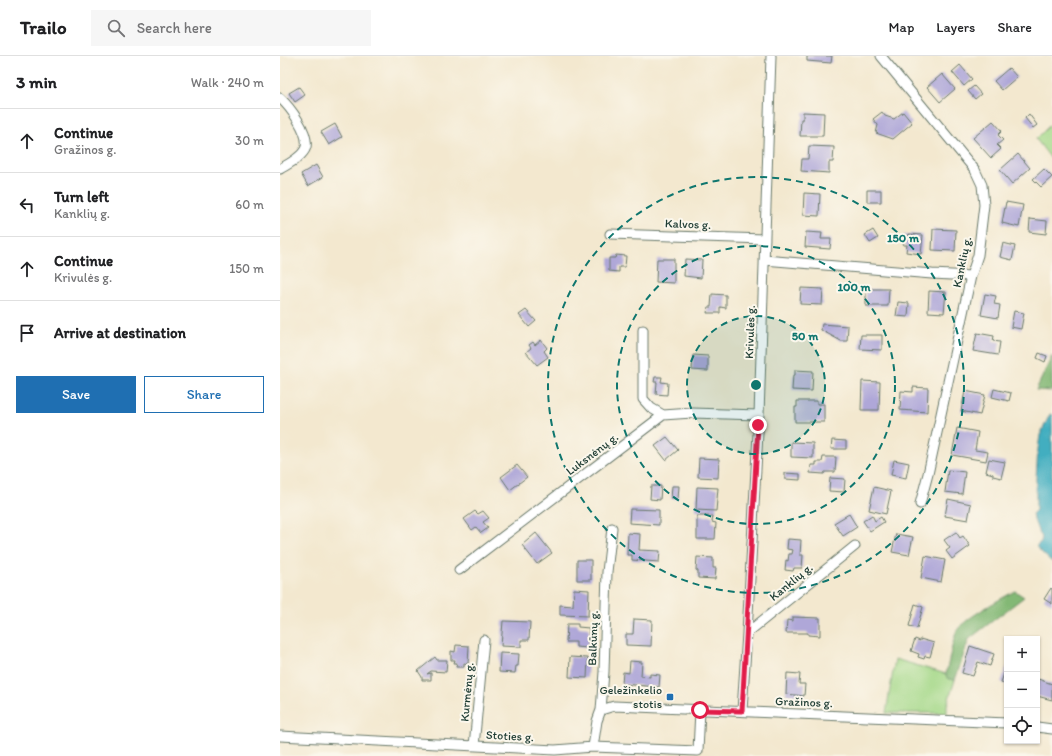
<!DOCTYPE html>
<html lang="en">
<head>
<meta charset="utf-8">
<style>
	body { margin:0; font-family:Itim,sans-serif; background:#f6f6f6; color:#202124 }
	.controls { position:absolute; right:12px; bottom:12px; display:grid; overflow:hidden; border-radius:0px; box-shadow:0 1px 3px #0004 }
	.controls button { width:36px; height:36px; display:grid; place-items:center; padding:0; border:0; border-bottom:1px solid #e0e0e0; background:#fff; color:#202124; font:20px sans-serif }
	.stop { position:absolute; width:12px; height:12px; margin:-9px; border:3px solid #e11d48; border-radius:50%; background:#fff }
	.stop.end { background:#e11d48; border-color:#fff; box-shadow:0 1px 4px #0008 }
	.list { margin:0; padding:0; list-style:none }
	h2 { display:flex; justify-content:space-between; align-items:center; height:52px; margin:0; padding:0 16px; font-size:17px }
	h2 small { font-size:13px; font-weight:400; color:#757577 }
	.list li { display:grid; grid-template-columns:26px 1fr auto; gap:12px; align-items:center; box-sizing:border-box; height:64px; padding:0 16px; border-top:1px solid #e0e0e0 }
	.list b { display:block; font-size:15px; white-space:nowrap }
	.list p { margin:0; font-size:13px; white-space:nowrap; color:#757577 }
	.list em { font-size:13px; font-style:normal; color:#757577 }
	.actions { display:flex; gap:8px; padding:12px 16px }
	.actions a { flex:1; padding:9px 0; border:1px solid #1f6fb2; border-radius:0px; text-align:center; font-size:14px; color:#1f6fb2 }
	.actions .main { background:#1f6fb2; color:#fff }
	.icon { flex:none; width:22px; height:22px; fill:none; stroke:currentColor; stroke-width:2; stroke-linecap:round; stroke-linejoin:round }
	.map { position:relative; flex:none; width:772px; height:700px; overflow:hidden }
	header { display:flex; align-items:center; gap:24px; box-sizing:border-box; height:56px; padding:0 20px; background:#fff; border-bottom:1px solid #e0e0e0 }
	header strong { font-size:19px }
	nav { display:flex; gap:22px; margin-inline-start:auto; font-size:14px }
	.search { width:280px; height:36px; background:#f6f6f6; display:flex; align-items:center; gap:10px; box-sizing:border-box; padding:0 14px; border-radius:0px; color:#757577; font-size:15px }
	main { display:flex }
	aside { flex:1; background:#fff }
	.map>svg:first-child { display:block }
	.green { fill:#a4d888; stroke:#628a5e }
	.forest { fill:#83b874; stroke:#517a54 }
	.water { fill:#42aec0; stroke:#30767a }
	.building { fill:#afa7d8 }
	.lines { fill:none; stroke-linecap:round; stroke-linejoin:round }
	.street-casing { stroke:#69796a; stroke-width:11 }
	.street { stroke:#fff; stroke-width:9 }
	.route { stroke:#e11d48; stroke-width:5 }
	.ring { fill:none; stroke:#0f766e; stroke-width:2; stroke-dasharray:7 5 }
	.poi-dot { fill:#1f6fb2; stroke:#fbf7ec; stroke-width:1.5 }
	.labels { text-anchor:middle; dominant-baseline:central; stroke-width:4; stroke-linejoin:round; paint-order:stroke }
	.street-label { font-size:12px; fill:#1f3d34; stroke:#fbf7ec }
	.poi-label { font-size:12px; fill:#1f3d34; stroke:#fbf7ec; text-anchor:end }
	.centre { fill:#0f766e; stroke:#fbf7ec; stroke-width:2 }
	.ring-label { font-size:12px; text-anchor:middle; font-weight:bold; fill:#0f766e; stroke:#fbf7ec; stroke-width:4; stroke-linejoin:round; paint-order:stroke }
</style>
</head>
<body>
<header>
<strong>Trailo</strong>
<div class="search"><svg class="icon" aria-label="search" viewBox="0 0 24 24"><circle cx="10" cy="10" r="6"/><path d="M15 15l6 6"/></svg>Search here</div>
<nav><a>Map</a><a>Layers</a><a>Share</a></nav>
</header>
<main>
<aside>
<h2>3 min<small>Walk · 240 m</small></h2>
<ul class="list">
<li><svg class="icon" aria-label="ahead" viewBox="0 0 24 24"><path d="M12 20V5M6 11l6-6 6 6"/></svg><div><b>Continue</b><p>Gražinos g.</p></div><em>30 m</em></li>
<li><svg class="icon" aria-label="left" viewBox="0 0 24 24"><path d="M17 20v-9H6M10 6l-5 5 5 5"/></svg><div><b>Turn left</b><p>Kanklių g.</p></div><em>60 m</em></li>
<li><svg class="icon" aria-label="ahead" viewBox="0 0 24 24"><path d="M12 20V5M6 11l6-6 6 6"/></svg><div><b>Continue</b><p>Krivulės g.</p></div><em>150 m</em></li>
<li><svg class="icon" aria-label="arrive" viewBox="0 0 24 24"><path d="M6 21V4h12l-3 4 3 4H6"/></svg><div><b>Arrive at destination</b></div></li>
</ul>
<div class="actions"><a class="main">Save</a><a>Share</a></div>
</aside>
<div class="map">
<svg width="772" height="700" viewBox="0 0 772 700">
	<rect width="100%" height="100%" fill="#fbf7ec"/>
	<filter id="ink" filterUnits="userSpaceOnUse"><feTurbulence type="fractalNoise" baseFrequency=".025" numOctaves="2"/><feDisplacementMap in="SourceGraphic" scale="8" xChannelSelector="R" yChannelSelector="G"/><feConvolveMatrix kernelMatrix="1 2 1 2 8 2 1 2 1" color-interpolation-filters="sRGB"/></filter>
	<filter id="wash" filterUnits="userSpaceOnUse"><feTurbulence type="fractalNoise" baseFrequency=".012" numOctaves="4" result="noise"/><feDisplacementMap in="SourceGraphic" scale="16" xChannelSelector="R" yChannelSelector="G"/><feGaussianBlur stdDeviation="0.9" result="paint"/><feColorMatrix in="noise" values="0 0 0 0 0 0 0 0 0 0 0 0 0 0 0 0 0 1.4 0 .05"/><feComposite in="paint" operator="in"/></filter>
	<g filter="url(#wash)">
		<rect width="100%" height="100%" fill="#f3e8cf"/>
		<path class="green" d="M 772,67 L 772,104 L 756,83 Z
			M 615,603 L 666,618 L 667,622 L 675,624 L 667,649 L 667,657 L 606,657 Z"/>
		<path class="forest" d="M 772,300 L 772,335 L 756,334 Z
			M 735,535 L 744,541 L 689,583 L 675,624 L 667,622 L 666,618 C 668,609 674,578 678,573 C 687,561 722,542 735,535 Z"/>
		<path class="water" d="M 770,358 L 772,359 L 772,506 L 757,492 L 757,489 L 761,486 L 762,481 L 758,475 L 752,458 L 756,454 L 756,422 L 758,393 L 760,379 Z"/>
		<g id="blocks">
			<path class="building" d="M 527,0 L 552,0 L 551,7 L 527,5 Z
				M 680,9 L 692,23 L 684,30 L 672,16 Z
				M 729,12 L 737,21 L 722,34 L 714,25 Z
				M 662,18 L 675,33 L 660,46 L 647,31 Z
				M 694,30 L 701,38 L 695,43 L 688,35 Z
				M 19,31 L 25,39 L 15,46 L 9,37 Z
				M 523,56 L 544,57 L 543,80 L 520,80 L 521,63 L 523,63 Z
				M 602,56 L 605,60 L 614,63 L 623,56 L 632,67 L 613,83 L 596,77 L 598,69 L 593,63 Z
				M 749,58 L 757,69 L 753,72 L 745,62 Z
				M 713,65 L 722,75 L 718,79 L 723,84 L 717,89 L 721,93 L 711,102 L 693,82 Z
				M 55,68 L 62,81 L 49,89 L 41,76 Z
				M 529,90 L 554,91 L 553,106 L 549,106 L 549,117 L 521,115 L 522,103 L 528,103 Z
				M 738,98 L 750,112 L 732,128 L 720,114 Z
				M 36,109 L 43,121 L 28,130 L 21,118 Z
				M 764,113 L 772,121 L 761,131 L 753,123 Z
				M 587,134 L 601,134 L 601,146 L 587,146 Z
				M 524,137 L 540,138 L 539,160 L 523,159 Z
				M 726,146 L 743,149 L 739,171 L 722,167 Z
				M 750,163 L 767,165 L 766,178 L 749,176 Z
				M 653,173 L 676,174 L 675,195 L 652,194 Z
				M 593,174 L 598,182 L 590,187 L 585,179 Z
				M 526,176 L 542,177 L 541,183 L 551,183 L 550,193 L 525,191 Z
				M 629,178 L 643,179 L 641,198 L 626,196 L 627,189 L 623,189 L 624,179 L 629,180 Z
				M 723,187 L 735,190 L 732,204 L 720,201 Z
				M 336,199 L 346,200 L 345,211 L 339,211 L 339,216 L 329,215 L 329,202 L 335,202 Z
				M 377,203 L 394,203 L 394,227 L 376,226 Z
				M 405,203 L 422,204 L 421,222 L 404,220 Z
				M 521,232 L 543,233 L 542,249 L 520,248 Z
				M 586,233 L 609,233 L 608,250 L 586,250 Z
				M 649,235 L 666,236 L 664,257 L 648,256 Z
				M 432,238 L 446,239 L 446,252 L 440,251 L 440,257 L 427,257 L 428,251 L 431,251 Z
				M 705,238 L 716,240 L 714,248 L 720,249 L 718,262 L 701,259 Z
				M 618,246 L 629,247 L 628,261 L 616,260 Z
				M 246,254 L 256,265 L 249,271 L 239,259 Z
				M 734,255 L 744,257 L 741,273 L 731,271 Z
				M 542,268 L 568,270 L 567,285 L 561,285 L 541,274 Z
				M 697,277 L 714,280 L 713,285 L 720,286 L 718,299 L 693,295 Z
				M 581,279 L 602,279 L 602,294 L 580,293 Z
				M 261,284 L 267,292 L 264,295 L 268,301 L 257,309 L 246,296 L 251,292 L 249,289 L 253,286 L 255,289 Z
				M 759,297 L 767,300 L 765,306 L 757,302 Z
				M 413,299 L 428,300 L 428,315 L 412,314 Z
				M 515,314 L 533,315 L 532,335 L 512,334 L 513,319 L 515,319 Z
				M 375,321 L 382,321 L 381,326 L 388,327 L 387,339 L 376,338 L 377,326 L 374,326 Z
				M 582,325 L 600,326 L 599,354 L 581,354 Z
				M 633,331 L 648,332 L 647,356 L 620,354 L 621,335 L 633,336 Z
				M 714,333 L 731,337 L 729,345 L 712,341 Z
				M 685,335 L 705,339 L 700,359 L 681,355 Z
				M 517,345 L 537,345 L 537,348 L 544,348 L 544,366 L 515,366 L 515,351 L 517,351 Z
				M 677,372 L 698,376 L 695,394 L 708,396 L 706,405 L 672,399 Z
				M 387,381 L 398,394 L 386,404 L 375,390 Z
				M 552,384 L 566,385 L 566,393 L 551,393 Z
				M 511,386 L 533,387 L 533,402 L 511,401 Z
				M 543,401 L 556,401 L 555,416 L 545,416 L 544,418 L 530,417 L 531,409 L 536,409 L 536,406 L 542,406 Z
				M 419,402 L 439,403 L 438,422 L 418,421 Z
				M 709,403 L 725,406 L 721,422 L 713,420 L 713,418 L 706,416 Z
				M 614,404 L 629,407 L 626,422 L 611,419 Z
				M 237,409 L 247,421 L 230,434 L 221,421 Z
				M 668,414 L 685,416 L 682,438 L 665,436 Z
				M 505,417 L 520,418 L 520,424 L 505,423 Z
				M 550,422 L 565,423 L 564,436 L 549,435 Z
				M 371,430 L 381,430 L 380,444 L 370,443 Z
				M 392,430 L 399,430 L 398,443 L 391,443 Z
				M 417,431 L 438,432 L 436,455 L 416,454 Z
				M 594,431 L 611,435 L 606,458 L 589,454 Z
				M 668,443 L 691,448 L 688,464 L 665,460 Z
				M 350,453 L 379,454 L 379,469 L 349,467 Z
				M 195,455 L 198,458 L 203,455 L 209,462 L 203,466 L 208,472 L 201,477 L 196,471 L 192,474 L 184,463 Z
				M 569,458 L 577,471 L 563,480 L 554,467 Z
				M 592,459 L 595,465 L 601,461 L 604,466 L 590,475 L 583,465 Z
				M 417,460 L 433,460 L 432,466 L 436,467 L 435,483 L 417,483 Z
				M 676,476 L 680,482 L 683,480 L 690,490 L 672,503 L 666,495 L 670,492 L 664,484 Z
				M 256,477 L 272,497 L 257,508 L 242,489 Z
				M 348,477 L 360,478 L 359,494 L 380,495 L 379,506 L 352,504 L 352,499 L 347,499 Z
				M 616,478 L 633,481 L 629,499 L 612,496 Z
				M 508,483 L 521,484 L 520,499 L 523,499 L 522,512 L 514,512 L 513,515 L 505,514 L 506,504 L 508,505 L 509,498 L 512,498 L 513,494 L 507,493 Z
				M 645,500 L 665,504 L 661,526 L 641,522 Z
				M 417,501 L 433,502 L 433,512 L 436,512 L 435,523 L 418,522 L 418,515 L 416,514 Z
				M 297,504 L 311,504 L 311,524 L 297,524 Z
				M 771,532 L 772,533 L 772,548 L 764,543 Z
				M 294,533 L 309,534 L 308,560 L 280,559 L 280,549 L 293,550 Z
				M 635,548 L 643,551 L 637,572 L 629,570 Z
				M 513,561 L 540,562 L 540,580 L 528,579 L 528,577 L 506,577 L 507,564 L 513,565 Z
				M 354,563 L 372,564 L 371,590 L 346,589 L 346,578 L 353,578 Z
				M 223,565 L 250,566 L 249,584 L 241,584 L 241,591 L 221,590 Z
				M 287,568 L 298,568 L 298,571 L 309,572 L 308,592 L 296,591 L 296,586 L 286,586 Z
				M 635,583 L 640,585 L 640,583 L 654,587 L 650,601 L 645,600 L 644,603 L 638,601 L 639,598 L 631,595 Z
				M 176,589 L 189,590 L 188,608 L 184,607 L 184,611 L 176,611 L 177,607 L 174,607 L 175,604 L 171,604 L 171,595 L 175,596 Z
				M 690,590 L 714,598 L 710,610 L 698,606 L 693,620 L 682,617 Z
				M 220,597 L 239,598 L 238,610 L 236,610 L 235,617 L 219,616 Z
				M 155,601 L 157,604 L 167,604 L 166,616 L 151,615 L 147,618 L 151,617 L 151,624 L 142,624 L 142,621 L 138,615 Z
				M 290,601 L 308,602 L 307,622 L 289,621 Z
				M 350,605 L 362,606 L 361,620 L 370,621 L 370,618 L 380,619 L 379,631 L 342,628 L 343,616 L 349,617 Z
				M 727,610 L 727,629 L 721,626 Z
				M 507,617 L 520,618 L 519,628 L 525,628 L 524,640 L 506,638 Z
				M 758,623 L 772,628 L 772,644 L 757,640 Z"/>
		</g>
	</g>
	<g filter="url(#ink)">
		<use href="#blocks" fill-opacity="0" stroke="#69796a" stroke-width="1"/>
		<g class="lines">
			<defs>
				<path id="street" d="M 601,0 L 695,114 L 702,129 L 704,149 L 698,199 L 691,220 L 648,418 L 640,448
					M 0,42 C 10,51 29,76 26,91 C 23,101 8,108 0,113
					M 330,178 L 485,183
					M 484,204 L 652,218 L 691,220
					M 363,274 L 363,343 L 371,352 L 383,359
					M 179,514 L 383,359 L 412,357 L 479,359
					M 467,577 L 479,359 L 491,0
					M 321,654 L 334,650 L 727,667
					M 462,655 L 467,577 L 575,490
					M 757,671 L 772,673
					M 0,680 L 275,694 L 313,691 L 418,695 L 420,654
					M 194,690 L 204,584
					M 313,691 L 317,665 L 321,654 L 324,616 L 327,516 L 332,472"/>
			</defs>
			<use href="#street" class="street-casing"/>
			<use href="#street" class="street"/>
		</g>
	</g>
	<g class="lines" filter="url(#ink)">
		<path class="route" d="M 420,654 L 462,655 L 478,369"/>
	</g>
	<circle cx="476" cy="329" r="69" fill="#0f766e" fill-opacity=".12"/>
	<g class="ring">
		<circle cx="476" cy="329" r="69"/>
		<circle cx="476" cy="329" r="139"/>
		<circle cx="476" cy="329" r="208"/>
	</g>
	<rect class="poi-dot" x="386" y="637" width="8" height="8" rx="2"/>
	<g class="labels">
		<g class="street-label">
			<text transform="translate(408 168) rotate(2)">Kalvos g.</text>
			<text transform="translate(682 206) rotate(-78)">Kanklių g.</text>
			<text transform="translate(470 276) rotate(-88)">Krivulės g.</text>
			<text transform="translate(312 398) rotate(-37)">Luksnėnų g.</text>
			<text transform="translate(511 526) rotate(-39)">Kanklių g.</text>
			<text transform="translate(313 582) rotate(-88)">Balkūnų g.</text>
			<text transform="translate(187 636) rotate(-85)">Kurmėnų g.</text>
			<text transform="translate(524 646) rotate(2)">Gražinos g.</text>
			<text transform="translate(230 680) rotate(3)">Stoties g.</text>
		</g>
		<g class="poi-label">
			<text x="382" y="634">Geležinkelio<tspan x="382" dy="14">stotis</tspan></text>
		</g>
	</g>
	<circle cx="476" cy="329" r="6" class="centre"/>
	<g class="ring-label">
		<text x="623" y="186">150 m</text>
		<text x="574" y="235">100 m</text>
		<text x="525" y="284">50 m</text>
	</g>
</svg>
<div class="controls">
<button>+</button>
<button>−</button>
<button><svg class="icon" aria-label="locate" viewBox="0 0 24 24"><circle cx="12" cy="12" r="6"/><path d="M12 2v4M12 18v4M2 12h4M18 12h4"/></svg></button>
</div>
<div class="stop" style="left:420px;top:654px"></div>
<div class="stop end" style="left:478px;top:369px"></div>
</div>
</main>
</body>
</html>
